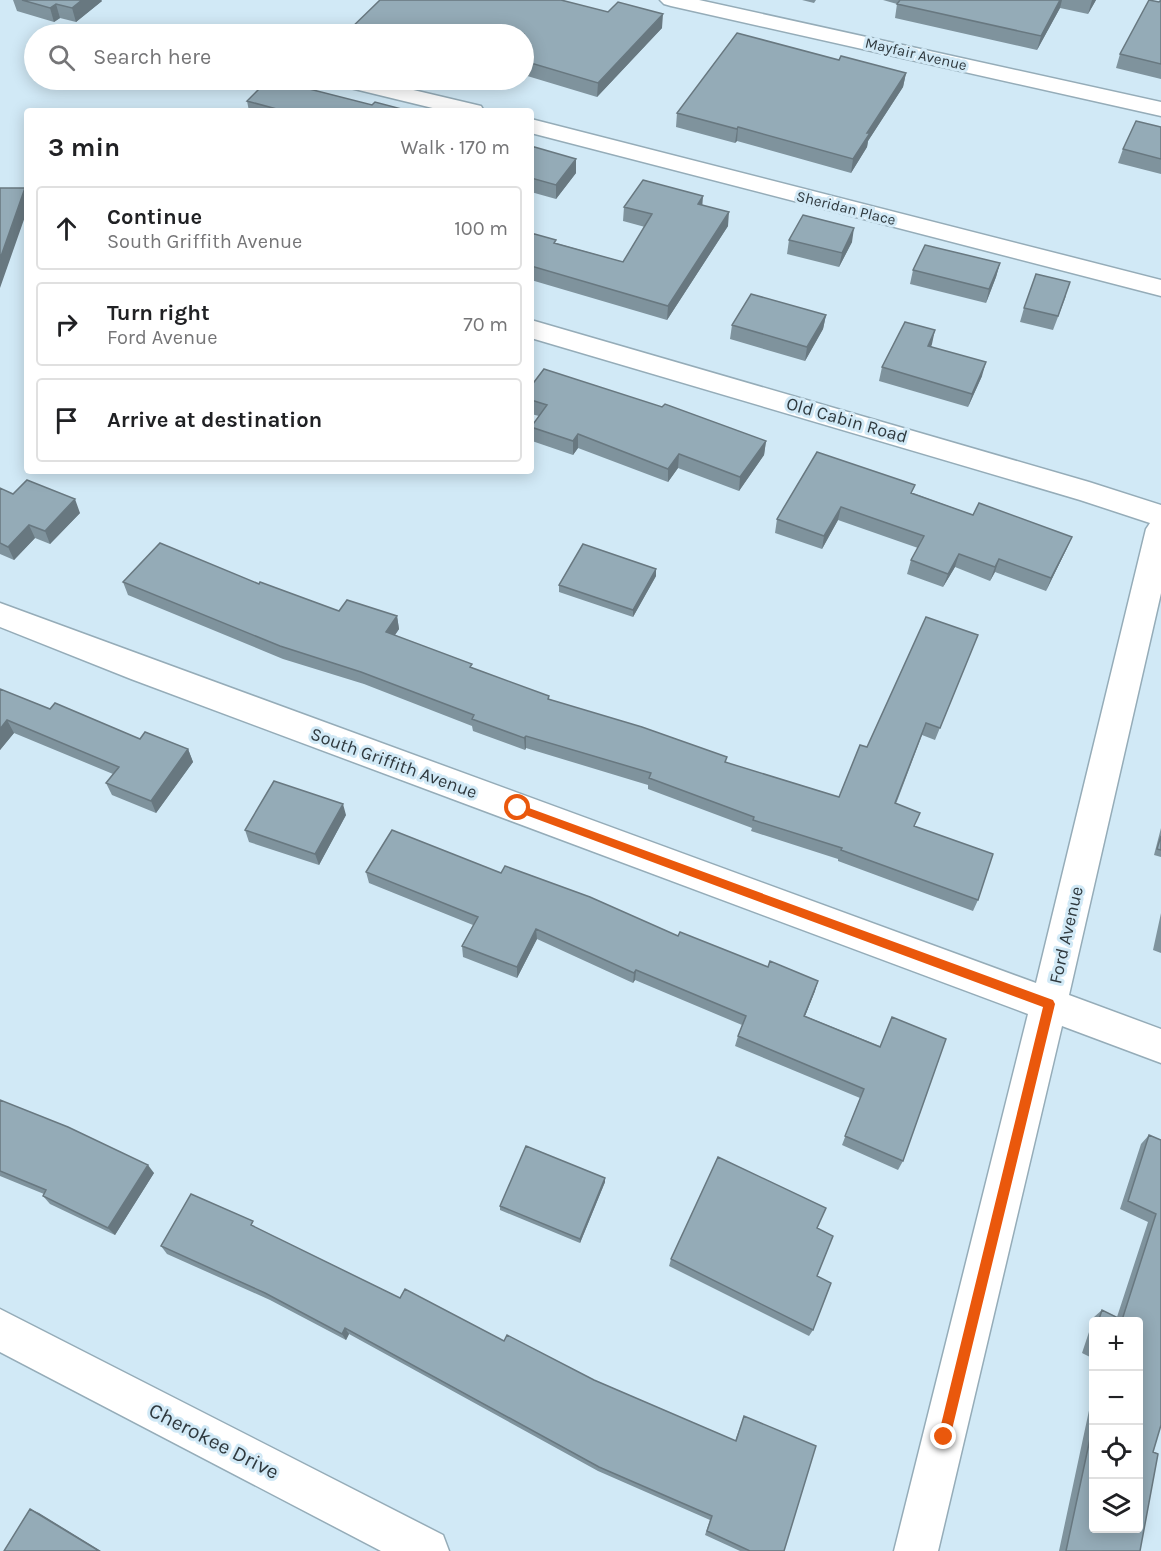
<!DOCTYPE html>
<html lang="en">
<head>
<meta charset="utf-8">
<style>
	body { margin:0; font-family:Karla,sans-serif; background:#f6f6f6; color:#202124 }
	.controls { position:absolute; right:18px; bottom:18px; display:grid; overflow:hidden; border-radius:6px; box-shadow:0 3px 15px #0003 }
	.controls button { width:54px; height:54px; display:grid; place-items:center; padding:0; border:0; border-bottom:2px solid #e0e0e0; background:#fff; color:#202124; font:30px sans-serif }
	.stop { position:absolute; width:18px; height:18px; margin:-14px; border:4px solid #ea580c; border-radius:50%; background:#fff }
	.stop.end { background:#ea580c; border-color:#fff; box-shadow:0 2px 6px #0008 }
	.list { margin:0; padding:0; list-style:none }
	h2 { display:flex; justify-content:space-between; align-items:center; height:78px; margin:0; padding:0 24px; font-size:26px }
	h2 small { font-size:20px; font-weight:400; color:#757577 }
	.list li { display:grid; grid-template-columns:39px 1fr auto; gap:18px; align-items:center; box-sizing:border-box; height:84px; margin:0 12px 12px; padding:0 12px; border:2px solid #e0e0e0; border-radius:6px }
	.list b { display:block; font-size:22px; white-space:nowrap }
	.list p { margin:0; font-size:20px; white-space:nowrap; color:#757577 }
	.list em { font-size:20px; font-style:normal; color:#757577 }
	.icon { flex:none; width:33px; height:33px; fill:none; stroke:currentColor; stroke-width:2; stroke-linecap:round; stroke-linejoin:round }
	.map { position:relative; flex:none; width:1161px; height:1551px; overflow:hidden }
	.search { position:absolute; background:#fff; box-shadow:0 3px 15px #0003; left:24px; top:24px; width:510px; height:66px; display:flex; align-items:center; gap:15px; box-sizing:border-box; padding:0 21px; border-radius:33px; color:#757577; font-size:22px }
	.panel { position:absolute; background:#fff; box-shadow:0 3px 15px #0003; left:24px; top:108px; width:510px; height:366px; border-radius:6px }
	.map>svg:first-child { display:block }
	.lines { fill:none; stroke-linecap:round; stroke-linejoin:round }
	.minor-casing { stroke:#95acb8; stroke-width:3 }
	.minor { fill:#fff; fill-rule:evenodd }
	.wall { fill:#7f939d }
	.shaded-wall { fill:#687880 }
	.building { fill:#94abb7; stroke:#687880; stroke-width:1.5 }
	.route { fill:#ea580c }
	.labels { text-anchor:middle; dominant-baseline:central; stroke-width:6; stroke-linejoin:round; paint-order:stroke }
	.far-street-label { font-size:15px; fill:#2f393e; stroke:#d1e9f6 }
	.street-label { font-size:18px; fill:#2f393e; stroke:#d1e9f6 }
	.near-street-label { font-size:21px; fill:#2f393e; stroke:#d1e9f6 }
</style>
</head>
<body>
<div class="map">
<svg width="1161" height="1551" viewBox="0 0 1161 1551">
	<rect width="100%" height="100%" fill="#d1e9f6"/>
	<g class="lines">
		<defs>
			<path id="minor" d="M 660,0 L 699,0 L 1161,102 L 1161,116 L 671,6 L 664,4 Z
				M 335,80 L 371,80 L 481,106 L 484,111 L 445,111 L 338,85 Z
				M 531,119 L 1161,280 L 1161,296 L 531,133 Z
				M 531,320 L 1089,482 L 1161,505 L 1161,593 L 1069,995 L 1161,1029 L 1161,1063 L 1062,1026 L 938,1551 L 894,1551 L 1028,1014 L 131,679 L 0,627 L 0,603 L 1036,983 L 1146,529 L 1150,523 L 1080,500 L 531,338 Z
				M 0,1309 L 443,1535 L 449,1551 L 381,1551 L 0,1352 Z"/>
		</defs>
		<use href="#minor" class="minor-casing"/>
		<use href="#minor" class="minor"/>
	</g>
	<path class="wall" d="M 13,0 L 101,0 L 102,1 L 76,22 L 60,18 L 54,22 L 17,11 Z
		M 802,0 L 816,0 L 814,3 Z
		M 883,0 L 1096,0 L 1088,14 L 1060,8 L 1037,50 L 895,18 L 897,4 Z
		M 1161,0 L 1161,79 L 1116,68 L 1120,54 Z
		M 662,28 L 597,97 L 524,75 L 524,34 L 346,34 L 346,33 Z
		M 839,60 L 906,73 L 903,87 L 868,141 L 867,147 L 851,173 L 737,141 L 735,143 L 676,127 L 677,113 Z
		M 469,80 L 502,80 L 494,87 Z
		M 247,101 L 372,105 L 409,111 L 249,111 Z
		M 1161,127 L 1161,174 L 1118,163 L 1123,149 Z
		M 531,146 L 576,173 L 556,199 L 531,192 Z
		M 702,205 L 728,226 L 667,320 L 531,280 L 531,233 L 556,243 L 623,262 L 645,227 L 623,221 L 624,207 Z
		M 789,240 L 852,242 L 839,267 L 787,254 Z
		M 1000,263 L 996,277 L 986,303 L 910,284 L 913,270 Z
		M 1066,296 L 1053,330 L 1020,322 L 1024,308 Z
		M 826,315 L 823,329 L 805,361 L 730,339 L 732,325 Z
		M 932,344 L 931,346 L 982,376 L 968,407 L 879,381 L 882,367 Z
		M 531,386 L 766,441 L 764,455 L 739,491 L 678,468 L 668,482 L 578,448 L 573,455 L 532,441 L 531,427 L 539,416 L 531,414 Z
		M 0,488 L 13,494 L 80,513 L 50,544 L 35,538 L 14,560 L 0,554 Z
		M 913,493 L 973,515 L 1072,537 L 1066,550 L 1046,591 L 995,572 L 990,581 L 955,567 L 943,587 L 907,574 L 911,560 L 918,548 L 838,520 L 822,549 L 775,533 L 777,519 Z
		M 656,576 L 633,617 L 559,592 L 559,585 Z
		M 123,582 L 259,584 L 339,611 L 397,616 L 399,629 L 395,635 L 472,668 L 549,699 L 726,763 L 839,797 L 867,747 L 973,647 L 935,740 L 922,735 L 896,804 L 978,900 L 973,911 L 838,861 L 838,859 L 751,831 L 752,828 L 648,789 L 648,785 L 526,748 L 525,750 L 473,731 L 472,726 L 364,684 L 283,659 L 128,595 Z
		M 0,689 L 50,709 L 140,739 L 188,749 L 193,762 L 156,813 L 112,795 L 106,783 L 113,774 L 14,733 L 0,750 Z
		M 346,815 L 319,865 L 249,842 L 245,830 Z
		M 1161,828 L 1161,857 L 1154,855 Z
		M 366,872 L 501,873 L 678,936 L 815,991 L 805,1016 L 880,1046 L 903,1161 L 898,1170 L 842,1145 L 860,1098 L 735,1046 L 738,1036 L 742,1025 L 635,980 L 633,983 L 537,939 L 517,978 L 463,957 L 462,946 L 473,925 L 369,883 Z
		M 1161,913 L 1161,953 L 1153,950 Z
		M 0,1100 L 154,1173 L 115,1235 L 50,1204 L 43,1196 L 44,1194 L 0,1176 Z
		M 1149,1135 L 1161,1140 L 1153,1452 L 1140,1551 L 1059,1551 L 1094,1387 L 1094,1528 L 1138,1322 L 1094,1322 L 1094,1359 L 1082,1353 L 1094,1317 L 1102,1310 L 1117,1317 L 1148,1222 L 1120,1209 L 1141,1144 Z
		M 605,1182 L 580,1243 L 500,1210 L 500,1206 Z
		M 257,1228 L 400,1298 L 504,1341 L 735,1441 L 744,1416 L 784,1551 L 740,1551 L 705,1535 L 710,1520 L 598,1471 L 349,1334 L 346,1340 L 270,1300 L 167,1254 L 161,1246 Z
		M 817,1228 L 813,1330 L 809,1336 L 669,1266 L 671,1259 Z"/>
	<path class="shaded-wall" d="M 82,0 L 101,0 L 102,1 L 76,22 L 72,8 Z
		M 1060,0 L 1062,0 L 1060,8 L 1037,50 L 1041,36 Z
		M 1092,0 L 1096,0 L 1088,14 Z
		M 56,4 L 60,18 L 54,22 L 50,8 Z
		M 663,14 L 662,28 L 597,97 L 598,83 Z
		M 906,73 L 903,87 L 868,141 L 867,147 L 851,173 L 853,159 L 867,133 Z
		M 493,80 L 502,80 L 494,87 Z
		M 738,127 L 737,141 L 735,143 L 737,129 Z
		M 576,159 L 576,173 L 556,199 L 556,185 Z
		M 25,188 L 27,193 L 27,211 L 0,288 L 0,259 Z
		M 703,196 L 702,210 L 698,204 Z
		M 729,212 L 728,226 L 667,320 L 668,306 Z
		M 854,228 L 852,242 L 839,267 L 842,253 Z
		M 1000,263 L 996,277 L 986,303 L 989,289 Z
		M 826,315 L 823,329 L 805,361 L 807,347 Z
		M 935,330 L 932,344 L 925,360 L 928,346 Z
		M 986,362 L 982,376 L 968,407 L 972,394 Z
		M 578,434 L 578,448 L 573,455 L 573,441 Z
		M 766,441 L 764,455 L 739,491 L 740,477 Z
		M 679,454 L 678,468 L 668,482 L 668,469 Z
		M 75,499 L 80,513 L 50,544 L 45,531 Z
		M 841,507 L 838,520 L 822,549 L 824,536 Z
		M 29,525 L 35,538 L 14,560 L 8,547 Z
		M 1072,537 L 1066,550 L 1046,591 L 1051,578 Z
		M 959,554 L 955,567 L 943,587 L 948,574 Z
		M 999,559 L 995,572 L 990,581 L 995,567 Z
		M 656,569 L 656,576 L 633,617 L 633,610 Z
		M 397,616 L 399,629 L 388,645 L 386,632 Z
		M 7,720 L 14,733 L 0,750 L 0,729 Z
		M 526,736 L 526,748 L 525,750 L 524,738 Z
		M 188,749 L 193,762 L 156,813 L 151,801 Z
		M 343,804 L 346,815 L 319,865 L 315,854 Z
		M 536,929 L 537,939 L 517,978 L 517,967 Z
		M 636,970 L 635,980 L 633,983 L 634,973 Z
		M 818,981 L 815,991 L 801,1026 L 804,1016 Z
		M 148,1165 L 154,1173 L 115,1235 L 108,1228 Z
		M 605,1178 L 605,1182 L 580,1243 L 580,1239 Z
		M 345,1328 L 349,1334 L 346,1340 L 342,1334 Z
		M 30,1509 L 39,1513 L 101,1551 L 99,1551 Z"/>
	<path class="building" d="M 22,0 L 82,0 L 72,8 L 56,4 L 50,8 Z
		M 380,0 L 561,0 L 608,12 L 618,2 L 663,14 L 598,83 L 524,61 L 524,34 L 350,34 L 346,33 Z
		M 900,0 L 1060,0 L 1041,36 L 897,4 Z
		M 1149,0 L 1159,2 L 1161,0 L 1161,64 L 1120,54 Z
		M 737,33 L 839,60 L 841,56 L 906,73 L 867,133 L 870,133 L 853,159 L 738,127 L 737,129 L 677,113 Z
		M 268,80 L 274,80 L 372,105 L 375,102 L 409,111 L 284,111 L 247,101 Z
		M 1136,121 L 1161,127 L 1161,159 L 1123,149 Z
		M 531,146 L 576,159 L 556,185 L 531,178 Z
		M 643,180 L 703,196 L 698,204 L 729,212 L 668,306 L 531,266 L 531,233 L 556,240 L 554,243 L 623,262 L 652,214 L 624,207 Z
		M 0,188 L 25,188 L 0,259 Z
		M 803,215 L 854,228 L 842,253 L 789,240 Z
		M 925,245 L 1000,263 L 989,289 L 913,270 Z
		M 1036,274 L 1070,282 L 1058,316 L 1024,308 Z
		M 751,294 L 826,315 L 807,347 L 732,325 Z
		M 905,322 L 935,330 L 928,346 L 986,362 L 972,394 L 882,367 Z
		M 544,369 L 662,407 L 665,404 L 766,441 L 740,477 L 679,454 L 668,469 L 578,434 L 573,441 L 531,427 L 547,405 L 531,400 L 531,386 Z
		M 817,452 L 915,485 L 911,493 L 973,515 L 979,503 L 1072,537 L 1051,578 L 999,559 L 995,567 L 959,554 L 948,574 L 911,560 L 924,536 L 841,507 L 824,536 L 777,519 Z
		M 27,480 L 75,499 L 45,531 L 29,525 L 8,547 L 0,543 L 0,488 L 13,494 Z
		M 160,543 L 259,584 L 260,582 L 339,611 L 347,600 L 397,616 L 386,632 L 472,664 L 470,667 L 549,696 L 548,699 L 642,727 L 727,757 L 725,762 L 839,797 L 860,745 L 867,747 L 926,617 L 978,635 L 940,728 L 926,723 L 895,803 L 920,813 L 914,826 L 993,854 L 978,900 L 841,850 L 842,848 L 753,820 L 754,817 L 649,778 L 651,773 L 526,736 L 524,738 L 472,719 L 474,715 L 361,672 L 280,646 L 123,582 Z
		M 583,544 L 656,569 L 633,610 L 559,585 Z
		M 0,689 L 50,709 L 55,703 L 140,739 L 145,732 L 188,749 L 151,801 L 106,783 L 119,767 L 7,720 L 0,729 Z
		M 274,781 L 343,804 L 315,854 L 245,830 Z
		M 392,830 L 501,873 L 505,866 L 590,897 L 678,936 L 680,932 L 768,967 L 770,961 L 818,981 L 804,1016 L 880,1047 L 892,1017 L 946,1039 L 903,1161 L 845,1136 L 864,1089 L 738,1036 L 746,1016 L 636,970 L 634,973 L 536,929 L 517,967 L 462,946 L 478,917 L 366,872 Z
		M 1161,836 L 1161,850 L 1157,849 Z
		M 0,1100 L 68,1127 L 148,1165 L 108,1228 L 43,1196 L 46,1190 L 0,1171 Z
		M 1149,1135 L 1161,1140 L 1161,1425 L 1153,1452 L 1158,1454 L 1140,1551 L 1066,1551 L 1094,1420 L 1094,1528 L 1138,1528 L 1138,1322 L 1098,1322 L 1102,1310 L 1122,1320 L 1156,1214 L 1128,1201 Z
		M 526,1146 L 605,1178 L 580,1239 L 500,1206 Z
		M 718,1157 L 826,1208 L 817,1228 L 833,1236 L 817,1276 L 831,1283 L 813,1330 L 671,1259 Z
		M 191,1194 L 253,1221 L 251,1225 L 400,1298 L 405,1289 L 504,1341 L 507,1335 L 594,1380 L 736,1441 L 744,1416 L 816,1446 L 784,1551 L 750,1551 L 707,1531 L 712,1516 L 599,1467 L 345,1328 L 342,1334 L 265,1293 L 161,1246 Z
		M 1094,1336 L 1094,1349 L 1090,1347 Z
		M 30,1509 L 99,1551 L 4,1551 Z"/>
	<path class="route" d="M 518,804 L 1053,1000 L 1055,1004 L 949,1442 L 944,1443 L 940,1442 L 938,1437 L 1043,1007 L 515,811 L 513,808 Z"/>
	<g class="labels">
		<g class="far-street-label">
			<text transform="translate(916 54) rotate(13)">Mayfair Avenue</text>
			<text transform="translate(846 208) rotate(14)">Sheridan Place</text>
		</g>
		<g class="street-label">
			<text transform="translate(847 420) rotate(16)">Old Cabin Road</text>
			<text transform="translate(394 763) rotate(20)">South Griffith Avenue</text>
			<text transform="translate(1066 935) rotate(-77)">Ford Avenue</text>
		</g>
		<g class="near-street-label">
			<text transform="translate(214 1441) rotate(27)">Cherokee Drive</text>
		</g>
	</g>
</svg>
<div class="controls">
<button>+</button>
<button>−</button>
<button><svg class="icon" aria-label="locate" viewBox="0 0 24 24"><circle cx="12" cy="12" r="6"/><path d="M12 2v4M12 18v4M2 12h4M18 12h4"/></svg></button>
<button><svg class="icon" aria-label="layers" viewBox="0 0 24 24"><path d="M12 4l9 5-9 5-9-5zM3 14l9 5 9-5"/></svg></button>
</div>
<div class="stop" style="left:518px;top:808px"></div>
<div class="stop end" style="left:944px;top:1437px"></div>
<div class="search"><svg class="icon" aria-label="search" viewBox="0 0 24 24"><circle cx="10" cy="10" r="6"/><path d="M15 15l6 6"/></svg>Search here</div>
<section class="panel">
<h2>3 min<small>Walk · 170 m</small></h2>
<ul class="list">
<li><svg class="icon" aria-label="ahead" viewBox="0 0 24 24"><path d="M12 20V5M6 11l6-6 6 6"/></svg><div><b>Continue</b><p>South Griffith Avenue</p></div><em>100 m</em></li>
<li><svg class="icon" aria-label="right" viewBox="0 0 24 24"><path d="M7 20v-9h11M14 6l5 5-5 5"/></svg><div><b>Turn right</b><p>Ford Avenue</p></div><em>70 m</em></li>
<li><svg class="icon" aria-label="arrive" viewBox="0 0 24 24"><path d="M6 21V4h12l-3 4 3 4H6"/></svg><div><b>Arrive at destination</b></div></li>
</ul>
</section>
</div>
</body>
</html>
